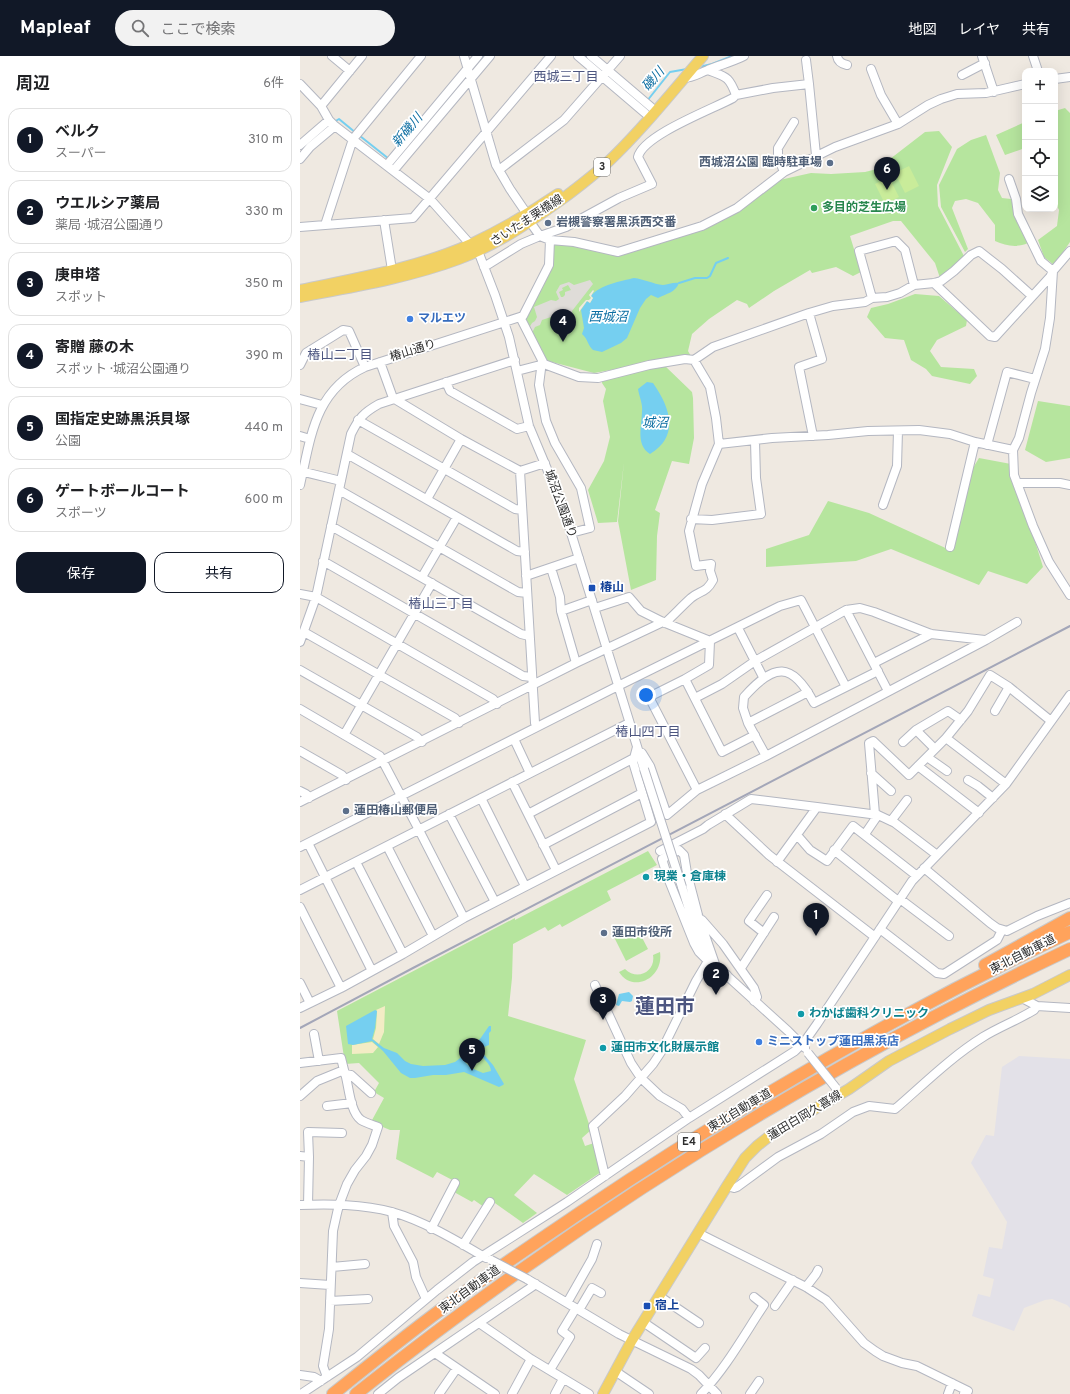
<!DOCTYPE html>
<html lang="ja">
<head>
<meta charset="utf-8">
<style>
	body { margin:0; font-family:Overpass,"Noto Sans JP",sans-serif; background:#f2f2f2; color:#202124 }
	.controls { position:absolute; right:12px; top:12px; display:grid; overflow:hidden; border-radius:8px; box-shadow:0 4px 16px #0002 }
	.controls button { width:36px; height:36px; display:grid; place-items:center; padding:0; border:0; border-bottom:1px solid #e0e0e0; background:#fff; color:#202124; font:20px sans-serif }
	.you { position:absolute; left:346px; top:639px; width:14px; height:14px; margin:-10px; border:3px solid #fff; border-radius:50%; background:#1a73e8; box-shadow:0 0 0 6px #1a73e833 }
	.badge { display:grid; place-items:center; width:26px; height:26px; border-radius:50%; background:#111827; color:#fff; font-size:13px; font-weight:700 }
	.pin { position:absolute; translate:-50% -33px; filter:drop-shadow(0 1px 2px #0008) }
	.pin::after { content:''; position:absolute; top:21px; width:14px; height:12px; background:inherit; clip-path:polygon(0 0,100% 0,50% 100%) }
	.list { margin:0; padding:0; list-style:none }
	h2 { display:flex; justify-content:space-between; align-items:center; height:52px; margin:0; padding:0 16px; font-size:17px }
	h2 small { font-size:13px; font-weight:400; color:#757577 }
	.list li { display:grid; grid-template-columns:26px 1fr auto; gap:12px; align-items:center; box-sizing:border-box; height:64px; margin:0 8px 8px; padding:0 8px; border:1px solid #e0e0e0; border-radius:12px }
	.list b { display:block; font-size:15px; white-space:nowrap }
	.list p { margin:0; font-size:13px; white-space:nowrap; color:#757577 }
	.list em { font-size:13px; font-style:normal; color:#757577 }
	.actions { display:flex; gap:8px; padding:12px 16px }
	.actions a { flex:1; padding:9px 0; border:1px solid #111827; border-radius:12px; text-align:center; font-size:14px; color:#111827 }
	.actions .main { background:#111827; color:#fff }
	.icon { flex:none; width:22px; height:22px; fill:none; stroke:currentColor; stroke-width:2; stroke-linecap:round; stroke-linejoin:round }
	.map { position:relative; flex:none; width:770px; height:1338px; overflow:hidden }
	header { display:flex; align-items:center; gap:24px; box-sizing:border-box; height:56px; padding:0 20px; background:#111827; color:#fff }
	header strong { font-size:19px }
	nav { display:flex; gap:22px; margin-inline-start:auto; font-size:14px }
	.search { width:280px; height:36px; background:#f2f2f2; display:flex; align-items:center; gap:10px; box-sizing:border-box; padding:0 14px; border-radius:22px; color:#757577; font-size:15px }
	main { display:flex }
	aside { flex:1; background:#fff }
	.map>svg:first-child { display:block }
	.industrial { fill:#e3e1e8 }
	.green { fill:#b6e59e }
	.sand { fill:#f3ecc5 }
	.pitch { fill:#c9ec9a }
	.plaza { fill:#dfdcd8; fill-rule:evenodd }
	.water { fill:#75cff0; fill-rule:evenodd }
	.pier { fill:#efe9e1 }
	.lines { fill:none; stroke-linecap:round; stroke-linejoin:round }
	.stream { stroke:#75cff0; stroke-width:2 }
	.minor-casing { stroke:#b4b7c1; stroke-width:10 }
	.major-casing { stroke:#c9c9c9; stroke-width:12 }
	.highway-casing { stroke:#c9c9c9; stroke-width:14 }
	.minor { stroke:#fff; stroke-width:8 }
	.major { stroke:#f2d163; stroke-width:10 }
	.highway { stroke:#ffa35c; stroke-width:12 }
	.rail { stroke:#a3a6b8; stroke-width:2 }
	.minor-bridge-casing { stroke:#b4b7c1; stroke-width:10; stroke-linecap:butt }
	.minor-bridge { stroke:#fff; stroke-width:8 }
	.service-dot { fill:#5c6f8a; stroke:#fff; stroke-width:1.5 }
	.leisure-dot { fill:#2e9e5b; stroke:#fff; stroke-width:1.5 }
	.shop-dot { fill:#3f7fe0; stroke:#fff; stroke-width:1.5 }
	.transit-dot { fill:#1a4fb4; stroke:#fff; stroke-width:1.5 }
	.culture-dot { fill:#0f9aa8; stroke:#fff; stroke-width:1.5 }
	.labels { text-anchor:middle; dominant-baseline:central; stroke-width:3.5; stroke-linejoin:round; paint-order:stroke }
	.shield { fill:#fff; stroke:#6d6d6d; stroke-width:1 }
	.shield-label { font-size:11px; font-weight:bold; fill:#2e2e2e }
	.service-label { font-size:12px; font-weight:bold; fill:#4e5e75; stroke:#fff; text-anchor:start }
	.leisure-label { font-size:12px; font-weight:bold; fill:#27864d; stroke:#fff; text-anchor:start }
	.street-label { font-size:12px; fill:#2e2e2e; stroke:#fff }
	.shop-label { font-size:12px; font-weight:bold; fill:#366cbe; stroke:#fff; text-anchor:start }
	.transit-label { font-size:12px; font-weight:bold; fill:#164399; stroke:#fff; text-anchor:start }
	.culture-label { font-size:12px; font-weight:bold; fill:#0d838f; stroke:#fff; text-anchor:start }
	.neighbourhood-label { font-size:13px; fill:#4d5680; stroke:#fff }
	.water-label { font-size:13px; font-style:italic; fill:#0d6fa3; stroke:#fff }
	.town-label { font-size:20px; font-weight:bold; fill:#4d5680; stroke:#fff }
</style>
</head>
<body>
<header>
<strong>Mapleaf</strong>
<div class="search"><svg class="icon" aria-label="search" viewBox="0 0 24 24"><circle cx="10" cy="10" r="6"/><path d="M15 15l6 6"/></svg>ここで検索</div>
<nav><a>地図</a><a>レイヤ</a><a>共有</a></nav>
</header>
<main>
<aside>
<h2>周辺<small>6件</small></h2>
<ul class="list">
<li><span class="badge">1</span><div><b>ベルク</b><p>スーパー</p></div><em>310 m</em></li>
<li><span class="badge">2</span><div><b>ウエルシア薬局</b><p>薬局 · 城沼公園通り</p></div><em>330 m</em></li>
<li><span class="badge">3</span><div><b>庚申塔</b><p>スポット</p></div><em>350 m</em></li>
<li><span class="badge">4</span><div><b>寄贈 藤の木</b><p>スポット · 城沼公園通り</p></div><em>390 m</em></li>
<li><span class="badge">5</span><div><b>国指定史跡黒浜貝塚</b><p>公園</p></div><em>440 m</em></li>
<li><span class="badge">6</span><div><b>ゲートボールコート</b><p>スポーツ</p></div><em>600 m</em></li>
</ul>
<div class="actions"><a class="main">保存</a><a>共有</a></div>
</aside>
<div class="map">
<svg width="770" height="1338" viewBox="0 0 770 1338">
	<rect width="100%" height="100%" fill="#efe9e1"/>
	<path class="industrial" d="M 719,1000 L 770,1003 L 770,1252 L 767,1249 L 752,1243 L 745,1244 L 724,1252 L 714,1275 L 672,1260 L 678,1238 L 690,1241 L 694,1223 L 683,1220 L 689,1191 L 702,1193 L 707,1166 L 671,1107 L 686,1079 L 694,1080 L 702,1011 Z"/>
	<path class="green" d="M 765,52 L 770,57 L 770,186 L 754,209 L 744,201 L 738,184 L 757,170 L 759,154 L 755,146 L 755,55 Z
		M 725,66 L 725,92 L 705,99 L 696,79 Z
		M 639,75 L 652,91 L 637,129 L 638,150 L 665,202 L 640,222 L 635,207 L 601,165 L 593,165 L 550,180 L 561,216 L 553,220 L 536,211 L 512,217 L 510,214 L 474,235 L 449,252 L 447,248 L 437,244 L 409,263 L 392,278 L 388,295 L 392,302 L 377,302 L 294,317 L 248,305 L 244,302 L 225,264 L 250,216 L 253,207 L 254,190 L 257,187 L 318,199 L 406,171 L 475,125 L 511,117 L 531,118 L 565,116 L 577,113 L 625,76 Z
		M 686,79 L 700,117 L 698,134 L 702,142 L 711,143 L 716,160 L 728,187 C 717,192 706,190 695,185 L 695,169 L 678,147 L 666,143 L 655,145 L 652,152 L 668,193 L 665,196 L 641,151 L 639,129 L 657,93 L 671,84 Z
		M 615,238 L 639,240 L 667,264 L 666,270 L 637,284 L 630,295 L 641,311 L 674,313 L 677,320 L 670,328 L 632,320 L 626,313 L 611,304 L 604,284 L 585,282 L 567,261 L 571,252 L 588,248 Z
		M 365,310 L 392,336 L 393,342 L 394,382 L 389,408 L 372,405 L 355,454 L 360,457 L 357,480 L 356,524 L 331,534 L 318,465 L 324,406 L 317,466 L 298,467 L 288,434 L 304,405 L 310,381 L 303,345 L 306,333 L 302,327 L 302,322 Z
		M 738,345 L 770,350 L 770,402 L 746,406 L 725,394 Z
		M 679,402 L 711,408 L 743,511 L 727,528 L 688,515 L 679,529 L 591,493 L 556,505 L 466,511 L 466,493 L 509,479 L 528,445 L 569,457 L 652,495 L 667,422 Z
		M 348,795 L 357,809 L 307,835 L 311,844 L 262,871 L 260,868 L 248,875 L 245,871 L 213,888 L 212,922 L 208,960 L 286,984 L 274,1023 L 291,1074 L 282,1082 L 285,1090 L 294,1087 L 301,1116 L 267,1139 L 234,1118 L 214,1139 L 237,1157 L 223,1167 L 192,1145 L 184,1151 L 174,1144 L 172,1146 L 154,1136 L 158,1127 L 137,1116 L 133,1122 L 96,1103 L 100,1074 L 90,1074 L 71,1066 L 84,1042 L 74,1036 L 79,1027 L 59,1007 L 45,1008 L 37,955 L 215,862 L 215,864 Z
		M 336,870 L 348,893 L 326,905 L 314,881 Z
		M 360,896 C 364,922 333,938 319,916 L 325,913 C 337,925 356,916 353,899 Z"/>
	<path class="sand" d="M 85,950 L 84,976 L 79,988 L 73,983 L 76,972 L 77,955 L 76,954 Z
		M 72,986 L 78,991 L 73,997 L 52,998 L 52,989 Z"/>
	<path class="pitch" d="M 609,110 L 619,130 L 605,137 L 595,117 Z
		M 589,121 L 599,141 L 585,148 L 575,128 Z"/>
	<path class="plaza" d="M 290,224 L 293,228 L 272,255 L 274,267 L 265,270 L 263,264 L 254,260 L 242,264 L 240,269 L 235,271 L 232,277 L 229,272 L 232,267 L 235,265 L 237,261 L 234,251 L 251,244 L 256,245 L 259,243 L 256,236 L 260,229 L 269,226 L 274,229 ZM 268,229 L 271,234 L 265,236 L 265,239 L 263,241 L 261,241 L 259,236 L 263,234 L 262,232 Z"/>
	<path class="water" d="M 334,222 C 344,223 353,228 363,229 C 368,229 373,226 379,227 C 376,236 366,238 358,242 L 351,239 L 346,243 L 340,252 L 327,282 L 321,287 L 302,296 L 293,294 C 288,290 288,283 282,278 L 284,272 L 281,254 L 287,245 L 290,247 L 293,242 L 291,240 C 299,229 322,225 334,222 Z
		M 347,326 L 353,327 C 370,351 380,380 350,398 C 335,389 342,369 342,355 C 343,348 339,340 338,333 Z
		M 329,936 L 333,940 L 332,945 L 330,946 L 322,945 L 319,950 L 316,949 L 319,938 Z
		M 75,954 L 77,955 L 75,972 L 72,983 L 84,992 L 97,997 L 105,1005 L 111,1008 L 123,1010 L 145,1009 L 155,1006 L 159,1003 L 171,990 L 180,983 L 189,970 L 191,970 L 191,975 L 189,977 L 189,989 L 184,991 L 180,994 L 193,1009 L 204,1028 L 203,1029 L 199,1031 L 164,1016 L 146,1019 L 133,1019 L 115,1022 L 110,1022 L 101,1017 L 83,995 L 72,985 L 53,989 L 48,988 L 46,970 ZM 172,997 L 173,998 L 177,997 C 182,1001 191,1008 191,1015 L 183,1017 L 171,1012 L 165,1006 L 165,1001 Z"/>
	<path class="pier" d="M 293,234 L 294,235 L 291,240 L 293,242 L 290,247 L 287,245 L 279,256 L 279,252 L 286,244 L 289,244 L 291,242 L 289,239 Z"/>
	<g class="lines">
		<path class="stream" d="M 285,0 L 303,16
			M 399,11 L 412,8 L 432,0
			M 171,14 L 183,0
			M 347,45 L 370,16 L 387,13
			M 34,66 L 39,63 L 56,77
			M 60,80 L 89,103
			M 379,227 L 395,222 L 407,222 L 410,220 L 416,207 L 428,202"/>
		<defs>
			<path id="minor" d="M 32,0 L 50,15
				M 164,0 L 196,109 L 210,133 L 227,158
				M 278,0 L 345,57
				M 291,0 L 351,51
				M 537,0 C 538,6 542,8 547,9
				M 682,0 L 694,36
				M 733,0 L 738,15
				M 506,4 L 509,28
				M 571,13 L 581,39 L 598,68
				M 408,14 C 426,21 429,20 436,39 L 473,32 L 509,28 L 516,99
				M 662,19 L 685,7
				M 384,22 C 393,22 399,17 408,14 C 420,9 432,6 444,0
				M 755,23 L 770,21
				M 0,28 L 21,50 L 29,64 L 35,70 L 130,143 L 170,188 L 178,195 L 195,239 L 209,281 L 229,370 L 263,451 L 344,713
				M 21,50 L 62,0
				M 0,89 L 29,64
				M 0,103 L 10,91 L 35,70
				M 87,109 L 178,0
				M 94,114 L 190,0
				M 199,114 L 264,64 L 320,0
				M 484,116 L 478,101 L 478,92 L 494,66
				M 709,123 L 716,143 L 718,158 L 741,205 L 753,215 L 750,262 L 745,293 L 731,337 L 719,382 L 713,394 L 714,419 L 717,427 L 760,427 L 770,429
				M 84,164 L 92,214
				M 230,166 L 240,180 L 266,171 L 319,142 L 352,128 L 338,101 C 343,79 413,53 433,42 L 436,39
				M 25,169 L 53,83 L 121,0
				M 0,171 L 113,162 L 251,0
				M 184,211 L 221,188 L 240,180 L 250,184 L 274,186 L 318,196 L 402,170 L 437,152 L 484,116 L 535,91 L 598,68 L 628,49 L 641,43 L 657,38 L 686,37 L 725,28
				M 634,227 L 690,280 L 695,281 L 750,221 L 753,215 L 770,195
				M 572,242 L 559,195 L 596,185 L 605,194 L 614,229
				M 509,257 L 522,303 L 499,311 L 513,380
				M 220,261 L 244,308
				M 80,306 L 93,342 L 161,383 L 220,415 L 245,407
				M 241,308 L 241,313 L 239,329 L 246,365 L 255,387 L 281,432 L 290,472 L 271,477
				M 0,309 L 6,297 L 43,274 L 49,275 L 65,311
				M 217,315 L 244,308 L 279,321 L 298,322 L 349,309 L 385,303 L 394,304 L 413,291 L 509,257 L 533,250 L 565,246 L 572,242 L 587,241 L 600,237 L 614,229 L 634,227 L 641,225 L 654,215 L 671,199 L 679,195 L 702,213 L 732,240
				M 146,326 L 150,335 L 217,373 L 229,370
				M 0,343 L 22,349
				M 58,364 L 215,453 L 222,454
				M 0,380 L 10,383
				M 419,388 L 472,382 L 528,379 L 568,375 L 619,374 L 650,378 L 675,386 L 713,394
				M 687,389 L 707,316 L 735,323
				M 47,398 L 217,495 L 225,496
				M 0,415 L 41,425
				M 220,415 L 235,667 L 237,671
				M 717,427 L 733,470 L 749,506 L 770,539
				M 0,429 C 11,380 15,334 65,311 L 223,260 L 249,209 L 250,184
				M 39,434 L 218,536 L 227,537
				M 127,443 L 161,383
				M 583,449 L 597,410 L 598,375
				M 391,463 L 412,464 L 461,458 L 456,422 L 455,385
				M 31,470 L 221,578 L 229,580
				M 650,491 L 675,386
				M 23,505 L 223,620 L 231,621
				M 251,512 L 260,541 L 261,555
				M 226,520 L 279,502
				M 122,521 L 157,461
				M 0,538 L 16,541 L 193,643 L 197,648
				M 295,552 L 329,541 L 341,555 L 363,566 L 410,585 L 409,609 L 385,623 L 349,641 L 397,734
				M 546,554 L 588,635
				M 365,567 C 374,559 382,550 391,542 C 401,534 406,537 413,524 L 410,515 L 411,508 L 396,510 L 389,475 L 402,428 L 419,388 L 416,362 L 410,331 L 394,304
				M 438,572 L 463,621
				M 4,576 L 155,662 L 159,667
				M 0,586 L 16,541 L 51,378 C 59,362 63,357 79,348 L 215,304
				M 276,607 L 261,555 L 292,544
				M 574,607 L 631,578
				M 0,614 L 117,681 L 122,686
				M 385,623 L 422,696 L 455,679
				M 395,642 L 422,628 L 455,605 L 546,554 L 560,552 L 574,556 L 631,578 L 685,584
				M 0,653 L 80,700 L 119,774 L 164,862
				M 695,655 L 709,631
				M 448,667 L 508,636
				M 44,679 L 132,527
				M 646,682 L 706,728
				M 214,683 L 230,717
				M 603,686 L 616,674
				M 635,693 L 616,674 L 648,655 L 661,664
				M 0,695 L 42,719 L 46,724
				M 342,697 L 350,710 L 367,759 L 397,734 L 466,700 L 686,584 L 717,566
				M 466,700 L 448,667 L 443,652 L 444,641 C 474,607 492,605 514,647 L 578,615
				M 627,701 L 647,715
				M 618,710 L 679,757
				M 571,717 L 591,735
				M 668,724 L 678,730 L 693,742
				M 212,726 L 256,814
				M 0,735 L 6,738 L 9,742
				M 181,742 L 225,830
				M 0,746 L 276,607 L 363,566
				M 517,751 L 578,759 L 595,767 L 637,799
				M 149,758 L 195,846
				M 228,758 L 334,702
				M 425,758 L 469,799 L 575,881
				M 575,758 L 569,687 L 573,685 L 609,719 L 646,682 L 668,655 L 690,619 L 709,631 L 751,665
				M 591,765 L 607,744
				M 565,778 L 578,759
				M 497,779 L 510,794 L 527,805 L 553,770 L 617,820
				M 8,787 L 72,915
				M 243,789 L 342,737
				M 87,790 L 133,880
				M 0,791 L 318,630 L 480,550 L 501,544 L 546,631
				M 534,794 L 598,845
				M 360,795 L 403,773 L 408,769 L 451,743 L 517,751 L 477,806
				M 56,806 L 103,898
				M 624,812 L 690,867 L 697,872 L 707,875 L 737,860 L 770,847
				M 382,831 L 394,869 L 407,898
				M 0,834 L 329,667
				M 600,843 L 649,880
				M 0,851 L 41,932
				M 402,864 L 423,888 L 454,932 L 457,941 L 454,945
				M 580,873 L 637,917 L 644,918 L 697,884 L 702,874
				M 464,877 L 449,865 L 467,839
				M 415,908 L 398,859 L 387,817 L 384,799 L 379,794 L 362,803 L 368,822 L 394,887 L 399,896 L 408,905 L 427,919
				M 441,912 L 474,861
				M 424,917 L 488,975 L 505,992
				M 0,927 L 10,947
				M 295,929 L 331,1007 L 341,1022 L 360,1040 L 382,1053 L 389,1062
				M 722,942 L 737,950 L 770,952
				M 0,952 L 41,932 L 103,898 L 164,862 L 351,766 L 333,706 L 337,691
				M 14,978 L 19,1005
				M 0,1007 L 41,1002 L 44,1014
				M 45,1018 L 51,1019 L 71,1037
				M 0,1040 L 17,1025 L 44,1014 C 49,1027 49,1055 61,1064 C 66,1067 73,1069 78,1071 L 72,1089 L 66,1100 L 55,1114 L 47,1128 L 39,1149 L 37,1157 L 33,1175 L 29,1273 L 23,1310 L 27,1321
				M 27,1050 L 52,1047
				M 0,1100 L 9,1101 L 8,1149
				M 9,1101 L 8,1076 L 42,1077
				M 305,1120 L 293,1070 L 325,1040 L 353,1008 L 361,996 L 396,925 L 408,905
				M 427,1130 L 434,1132 L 437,1131 L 478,1101 L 521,1078 L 553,1056 L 569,1050 L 595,1053 C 624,1028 651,1001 683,981 C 699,971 718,964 734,954 L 737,950
				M 0,1149 C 30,1148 62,1148 92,1156 C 124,1165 157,1185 186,1202
				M 92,1156 L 94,1170 L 113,1206 L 116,1221 L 126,1243
				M 131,1173 L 155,1127
				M 398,1177 L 506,1231 L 526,1244 L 564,1287 L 575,1295 L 583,1300 L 602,1307 L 617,1310 L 668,1335 L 664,1338
				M 163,1189 L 190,1146
				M 32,1211 L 65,1208
				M 227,1223 L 319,1278 L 391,1313 L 399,1319 L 417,1338
				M 0,1227 L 30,1229
				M 506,1231 L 516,1218 L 518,1214
				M 359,1240 L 399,1267
				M 30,1245 L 68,1243
				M 267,1247 L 292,1203 L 297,1188
				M 475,1250 L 493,1224
				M 279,1254 L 292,1232 L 301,1237
				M 343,1266 L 396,1302 L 405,1292
				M 179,1267 L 231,1303 L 289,1338
				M 135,1297 L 195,1338
				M 250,1314 L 270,1281 L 262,1275 L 276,1252
				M 315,1315 L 349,1338
				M 0,1319 L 14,1321 L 21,1325
				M 1,1338 L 57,1301 L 137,1234 L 173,1206 L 267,1146 L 389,1062 L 495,995 L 505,985 L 517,968 L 612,825 L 706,728 L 770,639
				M 78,1338 L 98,1322 L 236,1228
				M 139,1338 L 157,1312
				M 212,1338 L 231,1303
				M 255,1338 L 263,1323
				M 401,1338 C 426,1312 444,1279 464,1249 L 454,1241
				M 450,1338 L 459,1325
				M 648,1338 L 652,1327"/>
			<path id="major" d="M 0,234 C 57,222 117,212 171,188 C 201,174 230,157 258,138
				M 0,241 C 53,231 108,222 159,203 C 196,189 229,167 261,144 C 277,132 293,120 308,106 C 342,74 372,36 403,0
				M 303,1338 L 332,1284 L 427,1130 L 445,1102 L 457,1090 L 472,1078 L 549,1033 L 589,1005 L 650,973 L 689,954 L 733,938 L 770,919"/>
			<path id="highway" d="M 685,909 L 770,862
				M 33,1338 C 74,1305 115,1272 158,1241 C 199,1211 241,1183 284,1154 C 439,1050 601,956 770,876
				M 56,1338 C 276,1163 516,1013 770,893"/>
		</defs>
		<use href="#minor" class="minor-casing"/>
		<use href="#major" class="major-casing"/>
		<use href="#highway" class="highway-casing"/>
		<use href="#minor" class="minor"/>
		<use href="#major" class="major"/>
		<use href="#highway" class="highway"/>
		<path class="rail" d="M 0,972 L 113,912 L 770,570"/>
		<defs>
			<path id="minor-bridge" d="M 344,713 L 382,831
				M 508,997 L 536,1032
				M 191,1204 L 227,1223"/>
		</defs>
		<use href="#minor-bridge" class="minor-bridge-casing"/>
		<use href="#minor-bridge" class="minor-bridge"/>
	</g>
	<g class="service-dot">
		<circle cx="530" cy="107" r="4"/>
		<circle cx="248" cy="167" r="4"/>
		<circle cx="46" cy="755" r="4"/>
		<circle cx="304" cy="877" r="4"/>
	</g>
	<circle class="leisure-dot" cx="514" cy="152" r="4"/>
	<g class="shop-dot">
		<circle cx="110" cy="263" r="4"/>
		<circle cx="459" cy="986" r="4"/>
	</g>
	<g class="transit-dot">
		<rect x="288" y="528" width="8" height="8" rx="2"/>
		<rect x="343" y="1246" width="8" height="8" rx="2"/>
	</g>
	<g class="culture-dot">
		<circle cx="346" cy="821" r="4"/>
		<circle cx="501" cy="958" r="4"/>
		<circle cx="303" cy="992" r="4"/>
	</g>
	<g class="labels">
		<g class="shield">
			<rect x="294" y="102" width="16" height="18" rx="3"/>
			<rect x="378" y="1077" width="22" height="18" rx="3"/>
		</g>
		<g class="shield-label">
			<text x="302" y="111">3</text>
			<text x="389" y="1086">E4</text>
		</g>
		<g class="service-label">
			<text x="522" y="107" text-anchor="end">西城沼公園 臨時駐車場</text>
			<text x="256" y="167">岩槻警察署黒浜西交番</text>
			<text x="54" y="755">蓮田椿山郵便局</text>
			<text x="312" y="877">蓮田市役所</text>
		</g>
		<g class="leisure-label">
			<text x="522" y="152">多目的芝生広場</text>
		</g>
		<g class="street-label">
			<text transform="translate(227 165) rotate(-33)">さいたま栗橋線</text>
			<text transform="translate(113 295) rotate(-17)">椿山通り</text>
			<text transform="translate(260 448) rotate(70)">城沼公園通り</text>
			<text transform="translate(723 899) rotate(-27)">東北自動車道</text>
			<text transform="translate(440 1055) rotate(-31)">東北自動車道</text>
			<text transform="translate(505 1060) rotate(-31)">蓮田白岡久喜線</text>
			<text transform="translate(170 1234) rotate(-36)">東北自動車道</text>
		</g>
		<g class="shop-label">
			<text x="118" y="263">マルエツ</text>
			<text x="467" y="986">ミニストップ蓮田黒浜店</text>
		</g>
		<g class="transit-label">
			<text x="300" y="532">椿山</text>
			<text x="355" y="1250">宿上</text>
		</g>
		<g class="culture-label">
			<text x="354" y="821">現業・倉庫棟</text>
			<text x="509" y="958">わかば歯科クリニック</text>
			<text x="311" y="992">蓮田市文化財展示館</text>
		</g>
		<g class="neighbourhood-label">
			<text x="266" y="22">西城三丁目</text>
			<text x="40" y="300">椿山二丁目</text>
			<text x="141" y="549">椿山三丁目</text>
			<text x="348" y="677">椿山四丁目</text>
		</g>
		<g class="water-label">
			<text transform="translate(354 24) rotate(-49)">磯川</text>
			<text transform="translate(108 75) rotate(-50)">新磯川</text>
			<text x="308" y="262">西城沼</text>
			<text x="355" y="368">城沼</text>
		</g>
		<g class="town-label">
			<text x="365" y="952">蓮田市</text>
		</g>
	</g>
</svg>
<div class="controls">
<button>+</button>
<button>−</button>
<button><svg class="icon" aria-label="locate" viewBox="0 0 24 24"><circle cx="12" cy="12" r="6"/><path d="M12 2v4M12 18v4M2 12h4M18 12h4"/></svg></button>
<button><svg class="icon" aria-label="layers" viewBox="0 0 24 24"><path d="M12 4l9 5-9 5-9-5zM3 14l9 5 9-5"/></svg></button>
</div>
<div class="you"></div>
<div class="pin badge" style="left:516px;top:880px">1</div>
<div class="pin badge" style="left:416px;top:939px">2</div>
<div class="pin badge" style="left:303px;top:964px">3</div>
<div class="pin badge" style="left:263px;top:286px">4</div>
<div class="pin badge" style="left:172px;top:1015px">5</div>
<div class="pin badge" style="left:587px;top:134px">6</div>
</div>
</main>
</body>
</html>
